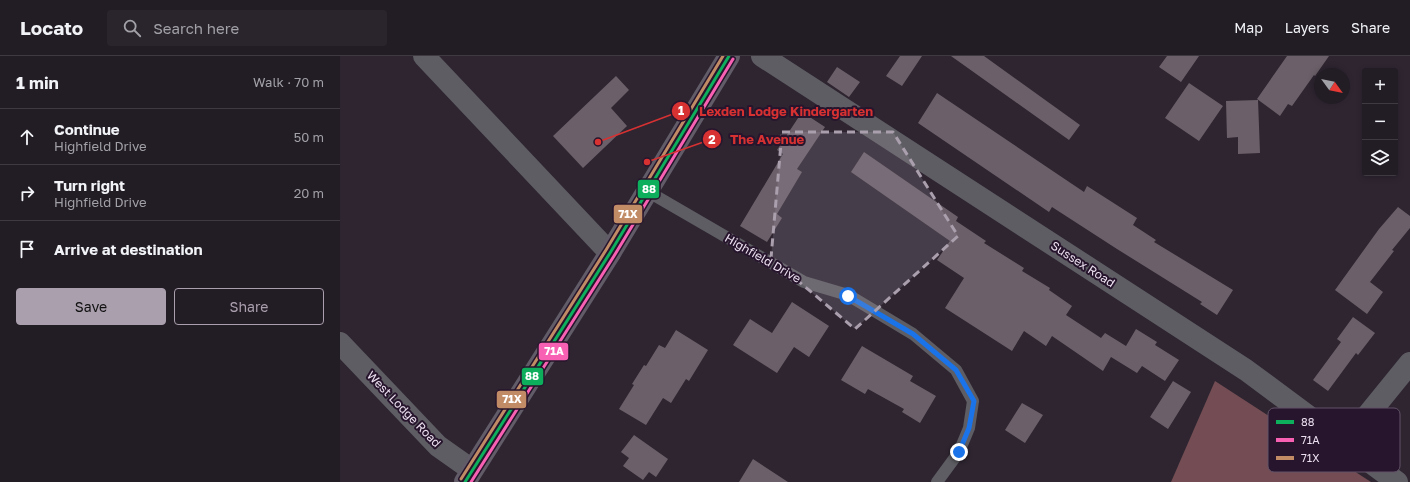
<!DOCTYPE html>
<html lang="en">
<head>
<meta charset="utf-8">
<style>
	body { margin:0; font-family:"Golos Text",sans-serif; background:#2a252d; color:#f1f3f6 }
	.controls { position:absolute; right:12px; top:12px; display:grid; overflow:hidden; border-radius:4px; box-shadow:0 2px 6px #0003 }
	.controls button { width:36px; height:36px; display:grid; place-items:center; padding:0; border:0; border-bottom:1px solid #3f3a42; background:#221c25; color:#f1f3f6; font:20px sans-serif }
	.compass { position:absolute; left:974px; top:12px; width:36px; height:36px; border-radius:50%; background:#221c25; box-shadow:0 2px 6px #0003; rotate:123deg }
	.stop { position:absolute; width:12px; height:12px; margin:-9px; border:3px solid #1a73e8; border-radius:50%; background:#fff }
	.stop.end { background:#1a73e8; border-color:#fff; box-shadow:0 1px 4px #0008 }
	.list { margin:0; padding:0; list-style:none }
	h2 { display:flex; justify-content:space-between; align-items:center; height:52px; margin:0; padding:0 16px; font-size:17px }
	h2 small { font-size:13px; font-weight:400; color:#a2a1a7 }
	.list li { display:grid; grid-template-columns:26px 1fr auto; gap:12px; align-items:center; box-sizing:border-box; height:56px; padding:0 16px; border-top:1px solid #3f3a42 }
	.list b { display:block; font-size:15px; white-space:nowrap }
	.list p { margin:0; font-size:13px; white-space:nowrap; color:#a2a1a7 }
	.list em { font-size:13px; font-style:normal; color:#a2a1a7 }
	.actions { display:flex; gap:8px; padding:12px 16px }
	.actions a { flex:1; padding:9px 0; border:1px solid #aa9fad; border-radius:4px; text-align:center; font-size:14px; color:#aa9fad }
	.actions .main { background:#aa9fad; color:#111 }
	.icon { flex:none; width:22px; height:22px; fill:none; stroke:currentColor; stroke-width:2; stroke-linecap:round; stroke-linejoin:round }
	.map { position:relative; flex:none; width:1070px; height:426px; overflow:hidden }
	header { display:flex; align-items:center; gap:24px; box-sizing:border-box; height:56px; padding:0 20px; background:#221c25; border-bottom:1px solid #3f3a42 }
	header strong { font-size:19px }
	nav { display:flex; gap:22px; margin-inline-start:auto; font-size:14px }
	.search { width:280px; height:36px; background:#2a252d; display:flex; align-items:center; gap:10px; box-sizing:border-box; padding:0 14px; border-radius:4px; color:#a2a1a7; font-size:15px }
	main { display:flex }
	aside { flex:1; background:#221c25 }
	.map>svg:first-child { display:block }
	.forest { fill:#734d53 }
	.building { fill:#6b6069 }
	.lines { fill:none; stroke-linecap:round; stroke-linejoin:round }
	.service { stroke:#5e5d63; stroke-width:12 }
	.minor { stroke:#5e5d63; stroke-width:22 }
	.primary { stroke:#615c67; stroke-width:22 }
	.bus-1-casing { stroke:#27152d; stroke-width:6 }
	.bus-2-casing { stroke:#27152d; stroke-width:6 }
	.bus-3-casing { stroke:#27152d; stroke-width:6 }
	.bus-1 { stroke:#0daf5c; stroke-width:3 }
	.bus-2 { stroke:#f860b3; stroke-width:3 }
	.bus-3 { stroke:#c18c65; stroke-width:3 }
	.route { stroke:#1a73e8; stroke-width:5 }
	.marked { fill:#aa9fad; fill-opacity:0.2; stroke:#aa9fad; stroke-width:3; stroke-dasharray:8 5; stroke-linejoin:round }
	.labels { text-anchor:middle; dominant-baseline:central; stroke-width:4; stroke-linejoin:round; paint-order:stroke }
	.street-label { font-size:12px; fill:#ece0f0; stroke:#27152d }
	.key { fill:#27152d; stroke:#625268; stroke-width:1 }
	.key-label { font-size:11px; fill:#ece0f0 }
	.leader { fill:none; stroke:#d73132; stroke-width:1.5 }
	.callout-dot { fill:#d73132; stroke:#27152d; stroke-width:1.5 }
	.mark-label { font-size:12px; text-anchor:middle; font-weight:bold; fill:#fff }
	.callout-label { font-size:13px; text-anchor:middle; font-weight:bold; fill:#d73132; stroke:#27152d; stroke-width:4; stroke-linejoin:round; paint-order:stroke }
	.line-badge { stroke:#27152d; stroke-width:1.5 }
	.badge-label { font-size:11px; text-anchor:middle; font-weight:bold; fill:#fff }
</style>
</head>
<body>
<header>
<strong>Locato</strong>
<div class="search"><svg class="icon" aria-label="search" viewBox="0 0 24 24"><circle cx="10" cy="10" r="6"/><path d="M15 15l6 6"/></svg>Search here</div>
<nav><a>Map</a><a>Layers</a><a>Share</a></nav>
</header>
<main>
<aside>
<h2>1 min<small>Walk · 70 m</small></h2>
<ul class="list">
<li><svg class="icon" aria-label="ahead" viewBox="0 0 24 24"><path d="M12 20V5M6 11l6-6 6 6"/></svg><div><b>Continue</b><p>Highfield Drive</p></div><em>50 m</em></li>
<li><svg class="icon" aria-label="right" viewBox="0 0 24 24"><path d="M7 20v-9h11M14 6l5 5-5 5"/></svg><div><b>Turn right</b><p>Highfield Drive</p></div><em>20 m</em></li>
<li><svg class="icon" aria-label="arrive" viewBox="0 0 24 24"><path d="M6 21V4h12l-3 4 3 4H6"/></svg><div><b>Arrive at destination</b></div></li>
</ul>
<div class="actions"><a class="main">Save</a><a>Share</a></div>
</aside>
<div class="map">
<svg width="1070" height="426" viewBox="0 0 1070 426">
	<rect width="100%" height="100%" fill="#2e2531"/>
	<path class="forest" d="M 875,325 L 1031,426 L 831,426 Z"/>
	<path class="building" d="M 560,0 L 582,0 L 562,30 L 546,20 Z
		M 611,0 L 644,0 L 740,69 L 729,84 Z
		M 827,0 L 859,0 L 841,26 L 819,11 Z
		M 947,0 L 989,0 L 975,20 L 974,19 L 952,50 L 948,48 L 940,60 L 917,43 Z
		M 497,11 L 520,26 L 509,41 L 487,26 Z
		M 276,20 L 289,34 L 271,52 L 287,70 L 243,112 L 213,80 Z
		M 849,27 L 883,50 L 859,85 L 825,62 Z
		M 597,37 L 744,136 L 747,130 L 797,162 L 793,169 L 816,184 L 814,186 L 893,234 L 877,259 L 860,248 L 862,246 L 777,193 L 712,151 L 709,156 L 578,67 Z
		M 918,44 L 920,97 L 898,98 L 898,81 L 887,82 L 886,45 Z
		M 462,56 L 485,71 L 457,113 L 462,116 L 437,158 L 442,162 L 427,186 L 400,170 L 443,98 L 437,94 Z
		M 524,96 L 618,161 L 616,165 L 646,185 L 644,187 L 684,212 L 682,215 L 710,232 L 709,234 L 732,250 L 726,259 L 761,282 L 765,277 L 786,290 L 796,273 L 817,286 L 815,289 L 839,304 L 825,325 L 802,310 L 797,317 L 771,301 L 763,315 L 712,280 L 706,290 L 684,275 L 672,295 L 605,252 L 624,222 L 597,204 L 610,185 L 511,116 Z
		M 1058,151 L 1070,160 L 1070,172 L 1052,194 L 1054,195 L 1030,226 L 1043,236 L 1027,258 L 995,234 L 1039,173 Z
		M 452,246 L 489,270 L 469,301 L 454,291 L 437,317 L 393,289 L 410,263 L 432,277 Z
		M 1013,261 L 1035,277 L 1018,299 L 1016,297 L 988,335 L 973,324 L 1001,286 L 997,283 Z
		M 336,274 L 368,294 L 349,325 L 346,323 L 331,347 L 323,342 L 306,369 L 279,353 L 294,329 L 292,328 L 304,309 L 306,310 L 319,289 L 325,292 Z
		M 522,290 L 573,320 L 570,325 L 596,340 L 580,367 L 562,356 L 564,353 L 528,333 L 525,338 L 501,324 Z
		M 833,325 L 851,336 L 828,373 L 810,361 Z
		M 682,347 L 703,359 L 685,387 L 665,374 Z
		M 294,379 L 328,403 L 316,421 L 309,416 L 303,424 L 283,410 L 289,402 L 281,396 Z
		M 413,403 L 448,426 L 399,426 Z"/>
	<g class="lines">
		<path class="service" d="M 307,135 L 464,226 L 508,239 L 573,278 L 616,314 L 633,345 L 629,372 L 619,396 L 597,426"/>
		<path class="minor" d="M 84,0 L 270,197
			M 422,0 L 906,314 L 1057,426
			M 0,287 L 98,390 L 132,414
			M 1005,387 L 1070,307"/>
		<path class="primary" d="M 125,426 L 270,197 L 389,0"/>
		<defs>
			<path id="bus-1" d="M 125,426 L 270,197 L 389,0"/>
			<path id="bus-2" d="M 131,426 L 274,200 L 393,3"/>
			<path id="bus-3" d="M 121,423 L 266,194 L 383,0"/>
		</defs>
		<use href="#bus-1" class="bus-1-casing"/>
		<use href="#bus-2" class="bus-2-casing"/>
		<use href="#bus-3" class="bus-3-casing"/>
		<use href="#bus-1" class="bus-1"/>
		<use href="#bus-2" class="bus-2"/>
		<use href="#bus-3" class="bus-3"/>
	</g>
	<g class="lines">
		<path class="route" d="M 508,240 L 573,278 L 616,314 L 634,345 L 629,372 L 619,396"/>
	</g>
	<path class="marked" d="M 442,76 L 553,76 L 618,180 L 515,273 L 431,202 Z"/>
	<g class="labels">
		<g class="street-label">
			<text transform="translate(423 202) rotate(30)">Highfield Drive</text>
			<text transform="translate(743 208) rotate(33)">Sussex Road</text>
			<text transform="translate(64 353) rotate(46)">West Lodge Road</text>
		</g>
	</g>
	<rect x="928" y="352" width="132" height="64" rx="6" class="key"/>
	<rect x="936" y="364" width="18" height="4" fill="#0daf5c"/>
	<rect x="936" y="382" width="18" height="4" fill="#f860b3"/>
	<rect x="936" y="400" width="18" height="4" fill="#c18c65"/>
	<g class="key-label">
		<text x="961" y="370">88</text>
		<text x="961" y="388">71A</text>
		<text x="961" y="406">71X</text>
	</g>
	<path class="leader" d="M258 86L341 55M307 106L372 83"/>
	<g class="callout-dot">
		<circle cx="258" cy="86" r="4"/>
		<circle cx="307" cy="106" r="4"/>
		<circle cx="341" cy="55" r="10"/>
		<circle cx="372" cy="83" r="10"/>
	</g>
	<g class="mark-label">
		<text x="341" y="59">1</text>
		<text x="372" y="88">2</text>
	</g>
	<g class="callout-label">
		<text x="446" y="60">Lexden Lodge Kindergarten</text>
		<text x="427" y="88">The Avenue</text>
	</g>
	<g class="line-badge">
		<rect x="297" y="123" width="23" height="20" rx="4" fill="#0daf5c"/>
		<rect x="273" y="148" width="30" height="20" rx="4" fill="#c18c65"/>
		<rect x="198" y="286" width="31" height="19" rx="4" fill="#f860b3"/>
		<rect x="181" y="311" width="23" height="19" rx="4" fill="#0daf5c"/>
		<rect x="156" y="334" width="31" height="19" rx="4" fill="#c18c65"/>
	</g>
	<g class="badge-label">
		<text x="309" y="137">88</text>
		<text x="288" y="162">71X</text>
		<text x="214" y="299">71A</text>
		<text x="192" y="324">88</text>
		<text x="172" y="347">71X</text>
	</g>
</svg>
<div class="controls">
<button>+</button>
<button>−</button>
<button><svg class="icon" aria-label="layers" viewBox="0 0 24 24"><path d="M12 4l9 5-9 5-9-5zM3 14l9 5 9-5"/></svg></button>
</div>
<svg class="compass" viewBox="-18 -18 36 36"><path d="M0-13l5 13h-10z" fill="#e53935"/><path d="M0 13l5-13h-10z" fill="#a2a1a7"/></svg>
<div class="stop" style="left:508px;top:240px"></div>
<div class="stop end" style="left:619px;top:396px"></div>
</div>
</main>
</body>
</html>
